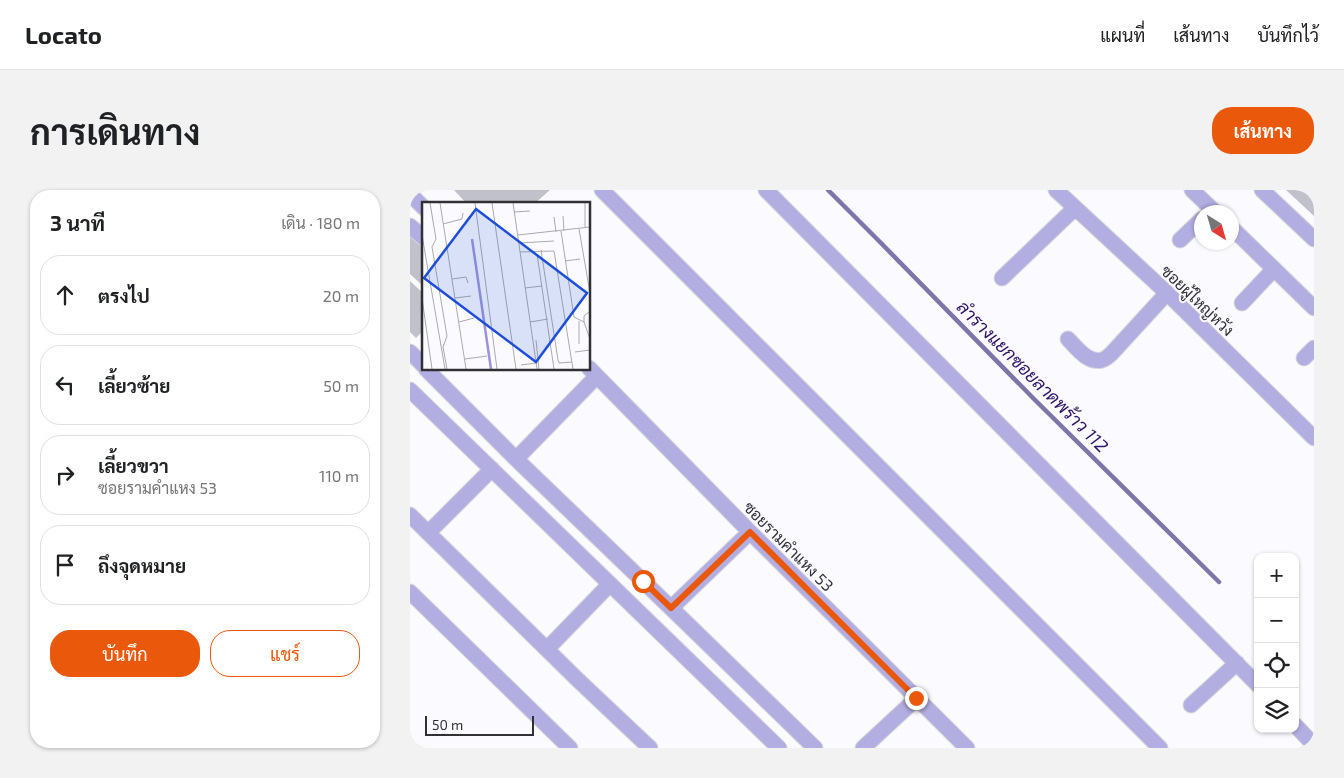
<!DOCTYPE html>
<html lang="th">
<head>
<meta charset="utf-8">
<style>
	body { margin:0; font-family:"Exo 2",Sarabun,sans-serif; background:#f2f2f2; color:#202124 }
	.controls { position:absolute; right:15px; bottom:15px; display:grid; overflow:hidden; border-radius:10px; box-shadow:0 1px 4px #0004 }
	.controls button { width:45px; height:45px; display:grid; place-items:center; padding:0; border:0; border-bottom:1px solid #e0e0e0; background:#fff; color:#202124; font:25px sans-serif }
	.compass { position:absolute; left:784px; top:15px; width:45px; height:45px; border-radius:50%; background:#fff; box-shadow:0 1px 4px #0004; rotate:143deg }
	.scale { position:absolute; left:15px; bottom:12px; width:109px; box-sizing:border-box; padding-left:5px; border:2px solid #313135; border-top:0; font-size:14px; line-height:18px; white-space:nowrap; color:#313135; -webkit-text-stroke:4px #fbfbff; paint-order:stroke }
	.stop { position:absolute; width:15px; height:15px; margin:-11px; border:4px solid #ea580c; border-radius:50%; background:#fff }
	.stop.end { background:#ea580c; border-color:#fff; box-shadow:0 1px 5px #0008 }
	.list { margin:0; padding:0; list-style:none }
	h2 { display:flex; justify-content:space-between; align-items:center; height:65px; margin:0; padding:0 20px; font-size:21px }
	h2 small { font-size:16px; font-weight:400; color:#757577 }
	.list li { display:grid; grid-template-columns:32px 1fr auto; gap:15px; align-items:center; box-sizing:border-box; height:80px; margin:0 10px 10px; padding:0 10px; border:1px solid #e0e0e0; border-radius:20px }
	.list b { display:block; font-size:19px; white-space:nowrap }
	.list p { margin:0; font-size:16px; white-space:nowrap; color:#757577 }
	.list em { font-size:16px; font-style:normal; color:#757577 }
	.actions { display:flex; gap:10px; padding:15px 20px }
	.actions a { flex:1; padding:11px 0; border:1px solid #ea580c; border-radius:20px; text-align:center; font-size:18px; color:#ea580c }
	.actions .main { background:#ea580c; color:#fff }
	.icon { flex:none; width:28px; height:28px; fill:none; stroke:currentColor; stroke-width:2; stroke-linecap:round; stroke-linejoin:round }
	.map { position:relative; flex:none; width:904px; height:558px; overflow:hidden; border-radius:20px }
	header { display:flex; align-items:center; gap:30px; box-sizing:border-box; height:70px; padding:0 25px; background:#fff; border-bottom:1px solid #e0e0e0 }
	header strong { font-size:24px }
	nav { display:flex; gap:28px; margin-inline-start:auto; font-size:18px }
	.intro { display:flex; align-items:center; justify-content:space-between; box-sizing:border-box; height:120px; padding:0 30px }
	h1 { margin:0; font-size:35px }
	.button { padding:12px 22px; border-radius:20px; background:#ea580c; color:#fff; font-size:18px; font-weight:700 }
	main { display:flex; gap:30px; padding:0 30px }
	aside { flex:1; background:#fff; border-radius:20px; box-shadow:0 1px 4px #0004 }
	.map>svg:first-child { display:block }
	.lines { fill:none; stroke-linecap:round; stroke-linejoin:round }
	.stream { stroke:#7c76a9; stroke-width:4.5 }
	.building { fill:#c1c1cb }
	.minor-casing { stroke:#d7d7db; stroke-width:17 }
	.minor { stroke:#b3aee2; stroke-width:15 }
	.route { stroke:#ea580c; stroke-width:6 }
	.labels { text-anchor:middle; dominant-baseline:central; stroke-width:4; stroke-linejoin:round; paint-order:stroke }
	.street-label { font-size:16px; fill:#313135; stroke:#fbfbff }
	.water-label { font-size:18px; font-style:italic; fill:#2e1467; stroke:#fbfbff }
	.inset-river { fill:none; stroke:#9c94db; stroke-width:2.5 }
	.inset-road { fill:none; stroke:#aaaaae; stroke-width:1 }
	.view { fill:#1d4ed8; fill-opacity:0.15; stroke:#1d4ed8; stroke-width:2.5 }
	.inset-edge { fill:none; stroke:#313135; stroke-width:2.5 }
</style>
</head>
<body>
<header>
<strong>Locato</strong>
<nav><a>แผนที่</a><a>เส้นทาง</a><a>บันทึกไว้</a></nav>
</header>
<div class="intro"><h1>การเดินทาง</h1><a class="button">เส้นทาง</a></div>
<main>
<aside>
<h2>3 นาที<small>เดิน · 180 m</small></h2>
<ul class="list">
<li><svg class="icon" aria-label="ahead" viewBox="0 0 24 24"><path d="M12 20V5M6 11l6-6 6 6"/></svg><div><b>ตรงไป</b></div><em>20 m</em></li>
<li><svg class="icon" aria-label="left" viewBox="0 0 24 24"><path d="M17 20v-9H6M10 6l-5 5 5 5"/></svg><div><b>เลี้ยวซ้าย</b></div><em>50 m</em></li>
<li><svg class="icon" aria-label="right" viewBox="0 0 24 24"><path d="M7 20v-9h11M14 6l5 5-5 5"/></svg><div><b>เลี้ยวขวา</b><p>ซอยรามคำแหง 53</p></div><em>110 m</em></li>
<li><svg class="icon" aria-label="arrive" viewBox="0 0 24 24"><path d="M6 21V4h12l-3 4 3 4H6"/></svg><div><b>ถึงจุดหมาย</b></div></li>
</ul>
<div class="actions"><a class="main">บันทึก</a><a>แชร์</a></div>
</aside>
<div class="map">
<svg width="904" height="558" viewBox="0 0 904 558">
	<rect width="100%" height="100%" fill="#fbfbff"/>
	<g class="lines">
		<path class="stream" d="M 418,0 L 468,50 L 624,209 L 809,392"/>
	</g>
	<path class="building" d="M 44,0 L 140,0 L 124,14 L 57,14 Z
		M 876,0 L 904,0 L 904,26 Z
		M 0,44 L 14,56 L 14,97 L 0,84 Z
		M 0,91 L 14,104 L 14,140 L 6,148 L 0,142 Z"/>
	<g class="lines">
		<defs>
			<path id="minor" d="M 192,0 L 750,558
				M 356,0 L 848,495
				M 646,0 L 757,103 L 904,248
				M 782,0 L 805,22
				M 852,0 L 904,49
				M 0,4 L 14,18
				M 0,36 L 14,48
				M 822,38 L 904,118
				M 770,50 L 792,29
				M 592,88 L 665,18
				M 832,113 L 864,79
				M 658,149 C 666,157 678,174 692,170 C 695,169 699,166 702,163 L 757,103
				M 0,162 L 14,176
				M 894,168 L 904,158
				M 179,178 L 340,342 L 557,558
				M 16,179 L 106,269 L 261,418 L 405,558
				M 0,200 L 369,558
				M 106,269 L 187,186
				M 0,325 L 168,490 L 240,558
				M 18,343 L 82,279
				M 0,402 L 160,558
				M 261,418 L 340,342
				M 137,459 L 200,394
				M 781,515 L 827,473
				M 885,535 L 904,555
				M 453,558 L 507,508"/>
		</defs>
		<use href="#minor" class="minor-casing"/>
		<use href="#minor" class="minor"/>
	</g>
	<g class="lines">
		<path class="route" d="M 233,391 L 261,418 L 340,342 L 506,508"/>
	</g>
	<g class="labels">
		<g class="street-label">
			<text transform="translate(788 110) rotate(44)">ซอยผู้ใหญ่หวัง</text>
			<text transform="translate(379 356) rotate(45)">ซอยรามคำแหง 53</text>
		</g>
		<g class="water-label">
			<text transform="translate(623 186) rotate(45)">ลำรางแยกซอยลาดพร้าว 112</text>
		</g>
	</g>
	<g transform="translate(12 12)">
		<rect width="168" height="168" fill="#fbfbff"/>
		<path class="inset-river" d="M 50,37 L 69,167"/>
		<path class="inset-road" d="M 8,1 L 14,37 L 10,45 L 25,134 L 21,145 L 25,167M 18,1 L 44,167M 53,1 L 75,167M 70,1 L 94,167M 91,1 L 115,167M 163,1 L 163,25M 92,10 L 108,9M 141,14 L 142,29M 132,15 L 134,30M 21,22 L 40,17 L 41,11M 157,27 L 168,91M 139,29 L 152,115 L 162,120M 0,33 L 23,167M 96,33 L 168,25M 97,41 L 132,39M 119,48 L 136,158 L 137,161 L 150,160M 98,50 L 132,49 L 151,167M 115,52 L 132,167M 143,59 L 158,57M 30,77 L 44,75 L 46,81M 103,86 L 120,84M 0,96 L 10,167M 33,96 L 49,94M 167,110 L 162,114 L 162,120 L 168,137M 157,119 L 157,142M 37,120 L 52,116M 108,120 L 126,117M 114,138 L 117,167M 153,150 L 168,148M 43,157 L 65,154M 99,163 L 114,161"/>
		<path class="view" d="M 54,7 L 165,91 L 114,160 L 2,76 Z"/>
		<rect width="168" height="168" class="inset-edge"/>
	</g>
</svg>
<div class="controls">
<button>+</button>
<button>−</button>
<button><svg class="icon" aria-label="locate" viewBox="0 0 24 24"><circle cx="12" cy="12" r="6"/><path d="M12 2v4M12 18v4M2 12h4M18 12h4"/></svg></button>
<button><svg class="icon" aria-label="layers" viewBox="0 0 24 24"><path d="M12 4l9 5-9 5-9-5zM3 14l9 5 9-5"/></svg></button>
</div>
<svg class="compass" viewBox="-18 -18 36 36"><path d="M0-13l5 13h-10z" fill="#e53935"/><path d="M0 13l5-13h-10z" fill="#757577"/></svg>
<div class="scale">50 m</div>
<div class="stop" style="left:233px;top:391px"></div>
<div class="stop end" style="left:506px;top:508px"></div>
</div>
</main>
</body>
</html>
